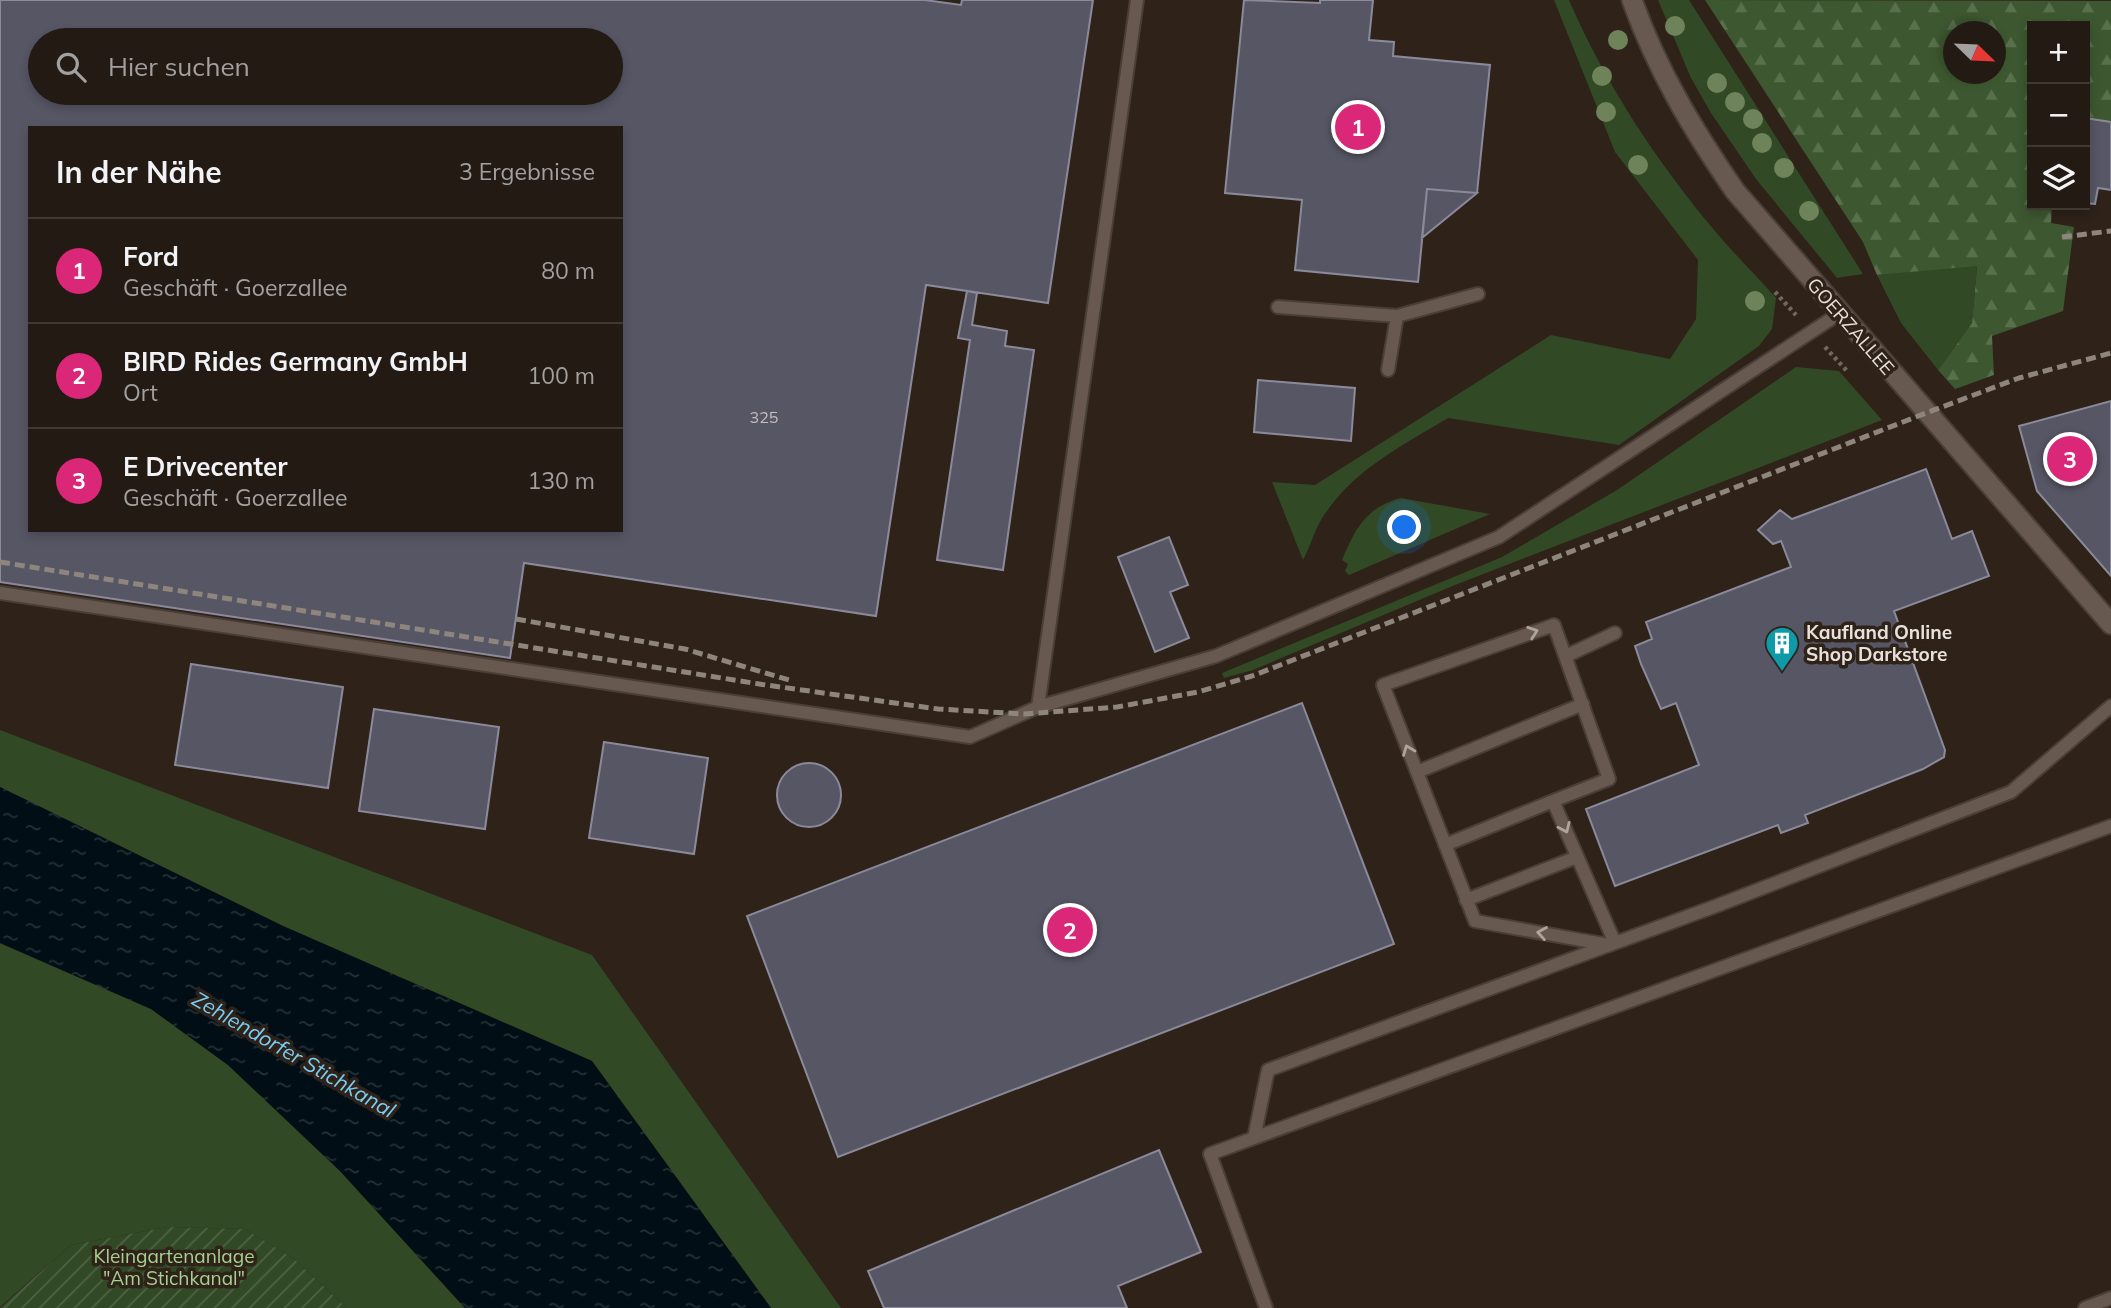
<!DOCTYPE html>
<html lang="de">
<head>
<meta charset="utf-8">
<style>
	body { margin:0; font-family:Mulish,sans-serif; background:#2a231c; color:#f1f3f6 }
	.controls { position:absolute; right:21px; top:21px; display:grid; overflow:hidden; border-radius:0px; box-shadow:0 4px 10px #0003 }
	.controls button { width:63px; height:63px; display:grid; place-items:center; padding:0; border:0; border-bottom:2px solid #3f3833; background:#221a13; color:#f1f3f6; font:35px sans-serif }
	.compass { position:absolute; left:1943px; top:21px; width:63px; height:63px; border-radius:50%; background:#221a13; box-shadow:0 4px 10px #0003; rotate:113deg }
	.you { position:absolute; left:1405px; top:528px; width:24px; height:24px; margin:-18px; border:5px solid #fff; border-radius:50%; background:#1a73e8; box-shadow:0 0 0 10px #1a73e833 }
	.badge { display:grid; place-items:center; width:46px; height:46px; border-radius:50%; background:#db2777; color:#fff; font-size:23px; font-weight:700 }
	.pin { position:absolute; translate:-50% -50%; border:4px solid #fff; box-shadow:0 2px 7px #0006 }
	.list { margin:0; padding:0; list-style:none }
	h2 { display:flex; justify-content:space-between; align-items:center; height:91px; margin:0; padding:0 28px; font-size:30px }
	h2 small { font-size:23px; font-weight:400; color:#a2a1a0 }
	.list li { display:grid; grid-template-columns:46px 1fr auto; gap:21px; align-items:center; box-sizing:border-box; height:105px; padding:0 28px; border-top:2px solid #3f3833 }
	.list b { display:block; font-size:26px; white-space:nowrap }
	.list p { margin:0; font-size:23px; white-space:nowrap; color:#a2a1a0 }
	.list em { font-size:23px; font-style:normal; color:#a2a1a0 }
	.icon { flex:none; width:38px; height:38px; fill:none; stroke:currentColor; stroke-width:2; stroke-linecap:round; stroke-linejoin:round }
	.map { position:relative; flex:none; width:2111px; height:1308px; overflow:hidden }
	.search { position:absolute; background:#221a13; box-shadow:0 4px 10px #0003; left:28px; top:28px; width:595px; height:77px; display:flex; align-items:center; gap:18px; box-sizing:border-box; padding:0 24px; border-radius:38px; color:#a2a1a0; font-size:26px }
	.panel { position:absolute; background:#221a13; box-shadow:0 4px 10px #0003; left:28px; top:126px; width:595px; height:406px; border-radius:0px }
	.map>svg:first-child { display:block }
	.grass { fill:#314925 }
	.forest { fill:url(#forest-firs); fill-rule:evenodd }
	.garden { fill:url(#garden-furrows) }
	.water { fill:url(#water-ripples) }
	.building { fill:#575665; stroke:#8b8a9b; stroke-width:2; fill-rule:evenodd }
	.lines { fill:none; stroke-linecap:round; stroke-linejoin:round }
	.service-casing { stroke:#493e38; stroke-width:16 }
	.secondary-casing { stroke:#493e38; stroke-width:23 }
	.path { stroke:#71675f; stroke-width:4.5; stroke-dasharray:3.5 3.5; stroke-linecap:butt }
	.service { stroke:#67594f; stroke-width:12 }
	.secondary { stroke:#67594f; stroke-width:19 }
	.rail { stroke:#8e857d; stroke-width:5; stroke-dasharray:10 5; stroke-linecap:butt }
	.tree { fill:#6f835a }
	.oneway { stroke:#aea49c }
	.labels { text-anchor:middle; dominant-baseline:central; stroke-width:7; stroke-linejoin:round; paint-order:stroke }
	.number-label { font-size:16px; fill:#c4bebe }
	.street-label { font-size:19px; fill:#e9e1db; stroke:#2e2219 }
	.poi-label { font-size:19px; font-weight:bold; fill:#e9e1db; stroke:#2e2219; text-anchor:start }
	.park-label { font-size:19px; fill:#a5d290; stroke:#2e2219 }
	.water-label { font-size:21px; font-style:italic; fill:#78cef6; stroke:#2e2219 }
</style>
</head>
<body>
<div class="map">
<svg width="2111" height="1308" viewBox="0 0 2111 1308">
	<defs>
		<pattern id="forest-firs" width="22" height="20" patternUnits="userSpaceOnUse" patternTransform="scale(1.75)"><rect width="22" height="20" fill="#3d5830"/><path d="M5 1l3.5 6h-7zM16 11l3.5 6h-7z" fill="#59704d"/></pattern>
		<pattern id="garden-furrows" width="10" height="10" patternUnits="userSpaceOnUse" patternTransform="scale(1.75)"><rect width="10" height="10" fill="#314925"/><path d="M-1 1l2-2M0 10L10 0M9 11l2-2" fill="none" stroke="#4f6344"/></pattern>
		<pattern id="water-ripples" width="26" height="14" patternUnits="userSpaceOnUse" patternTransform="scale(1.75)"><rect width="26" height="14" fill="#010e15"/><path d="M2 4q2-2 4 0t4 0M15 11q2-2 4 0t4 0" fill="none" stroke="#263136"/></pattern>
	</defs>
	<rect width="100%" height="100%" fill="#2e2219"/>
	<path class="grass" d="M 1554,0 L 1569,0 C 1605,83 1656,161 1715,231 C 1734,254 1756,275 1776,298 L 1772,329 L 1759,346 L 1619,445 L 1448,418 C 1400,447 1351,471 1321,520 C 1314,532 1310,547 1303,560 L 1272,482 L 1315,485 L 1551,335 L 1670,359 L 1696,319 L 1698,260 L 1615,152 Z
		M 1658,0 L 1689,0 L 1863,274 L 1837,278 L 1756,179 L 1711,113 L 1691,78 Z
		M 1977,265 L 1972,323 L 1938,370 L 1901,323 L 1877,275 Z
		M 1796,367 L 1839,371 L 1882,420 L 1455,585 L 1253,670 L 1224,678 L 1222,673 L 1502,557 L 1617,490 Z
		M 1401,498 L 1490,514 L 1349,575 L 1345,571 L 1348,564 L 1342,560 C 1355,529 1366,507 1401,498 Z
		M 0,730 L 592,955 L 841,1308 L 771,1308 L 592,1061 L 283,926 L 0,787 Z
		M 0,943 L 151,1009 L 228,1065 L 340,1171 L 465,1308 L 347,1308 L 293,1258 L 245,1229 L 167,1227 L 71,1245 L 0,1307 Z"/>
	<path class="forest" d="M 1705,0 L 2111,1 L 2111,122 L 2085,118 L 2085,26 L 2032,26 L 2032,205 L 2052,205 L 2051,223 L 2074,227 L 2063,311 L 1992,336 L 1994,375 L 1955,389 L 1938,370 L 1972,323 L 1977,266 L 1877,275 L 1863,242 ZM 1954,32 L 1996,32 L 1996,74 L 1954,74 Z"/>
	<path class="garden" d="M 167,1227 L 245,1229 L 293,1258 L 347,1308 L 0,1308 L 71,1245 Z"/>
	<path class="water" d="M 0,787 L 283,926 L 592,1061 L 771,1308 L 465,1308 L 340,1171 L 228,1065 L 151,1009 L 0,943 Z"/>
	<path class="building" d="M 0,0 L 925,0 L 961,5 L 962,0 L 1093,0 L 1048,303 L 926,285 L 876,616 L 524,563 L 510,658 L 0,582 ZM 40,40 L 611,40 L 611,93 L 40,93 ZM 30,128 L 621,128 L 621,530 L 30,530 Z
		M 1244,0 L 1320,3 L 1320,0 L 1373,0 L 1369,40 L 1394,42 L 1393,56 L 1490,65 L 1477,193 L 1427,189 L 1418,282 L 1295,270 L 1302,200 L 1225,193 Z
		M 2085,118 L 2111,122 L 2111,190 L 2098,188 L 2095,204 L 2085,203 Z
		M 1427,189 L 1477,193 L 1422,238 Z
		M 967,291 L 977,293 L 972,325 L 1007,331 L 1005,346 L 1034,350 L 1003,570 L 937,560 L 970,340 L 958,338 Z
		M 1258,380 L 1355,388 L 1351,441 L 1254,432 Z
		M 2111,401 L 2111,576 L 2037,491 L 2019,426 Z
		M 1926,469 L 1952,539 L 1972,531 L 1989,576 L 1894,611 L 1945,750 L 1944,757 L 1923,769 L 1805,815 L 1808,823 L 1781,833 L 1778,825 L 1615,886 L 1586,809 L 1699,765 L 1676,703 L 1661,709 L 1641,664 L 1635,646 L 1652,639 L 1646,622 L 1791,567 L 1781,541 L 1773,544 L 1758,530 L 1780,510 L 1792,519 Z
		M 1169,537 L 1188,585 L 1170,592 L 1189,638 L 1155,652 L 1118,557 Z
		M 191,664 L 343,687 L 328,788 L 175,765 Z
		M 1302,703 L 1394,944 L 838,1157 L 747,916 Z
		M 374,709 L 499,727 L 485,829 L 359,811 Z
		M 604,742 L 708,758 L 694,854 L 589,838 Z
		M777 795a32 32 0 1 1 64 0a32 32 0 1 1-64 0Z
		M 1159,1150 L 1201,1252 L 1118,1286 L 1127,1308 L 884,1308 L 868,1271 Z"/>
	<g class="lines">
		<defs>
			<path id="service" d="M 1278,307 L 1397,316 L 1478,294
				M 1388,370 L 1397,316
				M 0,593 L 970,737 L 1038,707 L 1137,0
				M 1566,656 L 1615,633
				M 1038,707 L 1216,656 L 1499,537 L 1840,313
				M 1417,772 L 1583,704
				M 1445,845 L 1553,801
				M 1466,900 L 1577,857
				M 1609,945 L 1475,921 L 1383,685 L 1554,625 L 1609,779 L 1553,801 L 1615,943
				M 1254,1138 L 1268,1070 L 1716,906 L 2011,792 L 2111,706
				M 1266,1308 L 1210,1154 L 2111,826
				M 2085,1308 L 2111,1298"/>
			<path id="secondary" d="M 1632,0 C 1657,70 1693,130 1735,191 L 2111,624"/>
		</defs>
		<use href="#service" class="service-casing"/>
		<use href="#secondary" class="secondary-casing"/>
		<path class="path" d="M 1775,292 L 1796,315
			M 1825,347 L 1847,371"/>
		<use href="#service" class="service"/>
		<use href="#secondary" class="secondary"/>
		<path class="rail" d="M 2062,237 L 2111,231
			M 0,562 L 759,684 L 938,709 L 1024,714 L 1117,707 L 1198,692 L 1252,676 L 1926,413 L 2019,378 L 2111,353
			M 516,619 L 685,649 L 789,680"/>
	</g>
	<g class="tree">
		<circle cx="1675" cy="26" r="10"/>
		<circle cx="1618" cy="40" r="10"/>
		<circle cx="1602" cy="76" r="10"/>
		<circle cx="1717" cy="83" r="10"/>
		<circle cx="1735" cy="102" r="10"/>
		<circle cx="1606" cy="112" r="10"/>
		<circle cx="1753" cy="119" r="10"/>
		<circle cx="1762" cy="143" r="10"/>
		<circle cx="1638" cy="165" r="10"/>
		<circle cx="1784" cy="168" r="10"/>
		<circle cx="1809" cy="211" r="10"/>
		<circle cx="1755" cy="301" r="10"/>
	</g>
	<defs><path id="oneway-chevron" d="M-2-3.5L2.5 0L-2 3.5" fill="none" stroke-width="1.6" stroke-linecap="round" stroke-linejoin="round" transform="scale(1.75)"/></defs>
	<g class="oneway">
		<use href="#oneway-chevron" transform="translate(1533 632) rotate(-19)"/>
		<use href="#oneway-chevron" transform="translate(1408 750) rotate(-111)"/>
		<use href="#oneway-chevron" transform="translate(1565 828) rotate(66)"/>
		<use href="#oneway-chevron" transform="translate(1542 933) rotate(-170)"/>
	</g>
	<defs>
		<symbol id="building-pin" viewBox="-11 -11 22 30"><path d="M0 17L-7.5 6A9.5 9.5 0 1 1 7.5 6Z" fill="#0f9aa8" stroke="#2e2219"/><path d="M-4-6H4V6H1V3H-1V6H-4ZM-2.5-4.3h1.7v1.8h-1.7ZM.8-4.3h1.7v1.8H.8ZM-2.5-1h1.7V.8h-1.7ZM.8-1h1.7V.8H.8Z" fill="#fff"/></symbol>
	</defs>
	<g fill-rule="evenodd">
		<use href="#building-pin" x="1763" y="624" width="38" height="52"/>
	</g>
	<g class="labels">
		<g class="number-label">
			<text x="764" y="417">325</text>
		</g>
		<g class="street-label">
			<text transform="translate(1851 326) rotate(49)">GOERZALLEE</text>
		</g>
		<g class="poi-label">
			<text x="1806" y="632">Kaufland Online<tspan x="1806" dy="22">Shop Darkstore</tspan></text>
		</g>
		<g class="park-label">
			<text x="174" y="1256">Kleingartenanlage<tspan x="174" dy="22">"Am Stichkanal"</tspan></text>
		</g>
		<g class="water-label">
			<text transform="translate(294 1054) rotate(30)">Zehlendorfer Stichkanal</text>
		</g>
	</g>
</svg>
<div class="controls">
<button>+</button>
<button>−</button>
<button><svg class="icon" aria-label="layers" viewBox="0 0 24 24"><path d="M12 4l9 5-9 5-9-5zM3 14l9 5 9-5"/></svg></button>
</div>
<svg class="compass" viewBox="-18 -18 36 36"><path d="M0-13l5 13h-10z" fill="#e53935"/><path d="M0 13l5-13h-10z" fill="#a2a1a0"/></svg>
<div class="you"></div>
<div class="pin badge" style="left:1358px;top:127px">1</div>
<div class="pin badge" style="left:1070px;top:930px">2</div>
<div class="pin badge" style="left:2070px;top:459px">3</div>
<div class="search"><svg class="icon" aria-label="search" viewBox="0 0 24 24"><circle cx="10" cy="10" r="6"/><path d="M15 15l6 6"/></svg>Hier suchen</div>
<section class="panel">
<h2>In der Nähe<small>3 Ergebnisse</small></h2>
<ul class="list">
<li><span class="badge">1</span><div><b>Ford</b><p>Geschäft · Goerzallee</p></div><em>80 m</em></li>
<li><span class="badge">2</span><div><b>BIRD Rides Germany GmbH</b><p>Ort</p></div><em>100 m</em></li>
<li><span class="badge">3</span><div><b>E Drivecenter</b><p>Geschäft · Goerzallee</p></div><em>130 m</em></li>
</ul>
</section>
</div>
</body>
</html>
